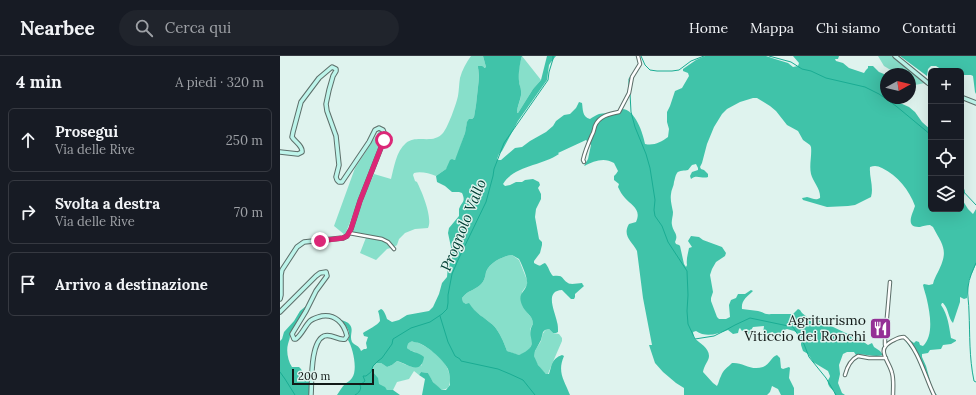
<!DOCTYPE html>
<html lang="it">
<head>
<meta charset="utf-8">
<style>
	body { margin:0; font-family:Lora,serif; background:#20242c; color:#f1f3f6 }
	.controls { position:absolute; right:12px; top:12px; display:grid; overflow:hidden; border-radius:6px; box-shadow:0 4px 16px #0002 }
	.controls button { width:36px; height:36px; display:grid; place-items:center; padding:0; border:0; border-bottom:1px solid #363941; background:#171b24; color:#f1f3f6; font:20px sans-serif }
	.compass { position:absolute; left:600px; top:12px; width:36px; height:36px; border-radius:50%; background:#171b24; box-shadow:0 4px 16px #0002; rotate:82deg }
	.scale { position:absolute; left:12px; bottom:10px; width:82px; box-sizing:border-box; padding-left:4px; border:2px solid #121917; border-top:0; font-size:11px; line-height:14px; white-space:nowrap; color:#121917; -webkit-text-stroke:3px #dff3ee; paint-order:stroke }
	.stop { position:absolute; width:12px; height:12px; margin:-9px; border:3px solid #db2777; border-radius:50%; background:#fff }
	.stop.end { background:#db2777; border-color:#fff; box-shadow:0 1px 4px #0008 }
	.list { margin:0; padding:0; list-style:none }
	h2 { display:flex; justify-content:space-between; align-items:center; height:52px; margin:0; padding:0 16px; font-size:17px }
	h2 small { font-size:13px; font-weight:400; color:#9ea1a6 }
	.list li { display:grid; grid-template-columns:26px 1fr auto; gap:12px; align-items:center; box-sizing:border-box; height:64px; margin:0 8px 8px; padding:0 8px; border:1px solid #363941; border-radius:6px }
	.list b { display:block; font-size:15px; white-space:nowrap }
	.list p { margin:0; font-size:13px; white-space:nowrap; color:#9ea1a6 }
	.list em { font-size:13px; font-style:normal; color:#9ea1a6 }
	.icon { flex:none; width:22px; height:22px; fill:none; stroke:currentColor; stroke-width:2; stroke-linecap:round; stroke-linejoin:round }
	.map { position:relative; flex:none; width:696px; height:339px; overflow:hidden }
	header { display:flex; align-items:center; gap:24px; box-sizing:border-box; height:56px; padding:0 20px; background:#171b24; border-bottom:1px solid #363941 }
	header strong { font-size:19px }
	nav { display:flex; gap:22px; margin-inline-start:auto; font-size:14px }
	.search { width:280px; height:36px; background:#20242c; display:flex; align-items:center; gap:10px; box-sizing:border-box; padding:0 14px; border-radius:22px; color:#9ea1a6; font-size:15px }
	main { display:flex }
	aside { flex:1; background:#171b24 }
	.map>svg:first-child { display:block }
	.green { fill:#87dfca }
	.forest { fill:#40c3a9; fill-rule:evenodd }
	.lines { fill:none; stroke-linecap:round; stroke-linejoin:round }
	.stream { stroke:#1aac93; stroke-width:1 }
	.street-casing { stroke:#5c6e69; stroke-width:4.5 }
	.secondary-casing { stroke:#5c6e69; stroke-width:5.5 }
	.street { stroke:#fff; stroke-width:2.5 }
	.secondary { stroke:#bdf4ea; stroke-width:3.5 }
	.route { stroke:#db2777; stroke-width:5 }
	.labels { text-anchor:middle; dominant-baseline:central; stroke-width:3; stroke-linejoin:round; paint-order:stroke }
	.poi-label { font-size:14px; fill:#121917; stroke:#dff3ee; text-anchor:end }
	.water-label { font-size:15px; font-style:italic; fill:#034035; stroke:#dff3ee }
</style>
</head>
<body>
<header>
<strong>Nearbee</strong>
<div class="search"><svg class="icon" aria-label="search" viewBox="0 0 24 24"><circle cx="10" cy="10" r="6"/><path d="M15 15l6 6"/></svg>Cerca qui</div>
<nav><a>Home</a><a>Mappa</a><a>Chi siamo</a><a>Contatti</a></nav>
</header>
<main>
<aside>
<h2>4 min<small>A piedi · 320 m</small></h2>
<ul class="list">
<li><svg class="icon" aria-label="ahead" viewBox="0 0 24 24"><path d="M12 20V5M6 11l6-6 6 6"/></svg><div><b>Prosegui</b><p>Via delle Rive</p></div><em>250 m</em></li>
<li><svg class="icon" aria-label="right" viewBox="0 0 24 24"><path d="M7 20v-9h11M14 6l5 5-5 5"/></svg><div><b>Svolta a destra</b><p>Via delle Rive</p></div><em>70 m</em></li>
<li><svg class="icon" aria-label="arrive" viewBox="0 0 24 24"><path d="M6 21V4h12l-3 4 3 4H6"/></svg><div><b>Arrivo a destinazione</b></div></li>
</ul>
</aside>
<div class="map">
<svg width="696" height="339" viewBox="0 0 696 339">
	<rect width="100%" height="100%" fill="#dff3ee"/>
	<path class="green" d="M 191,0 L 203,0 L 206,11 L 206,12 L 203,11 L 198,13 L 199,22 L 196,49 L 194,61 L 187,67 L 185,77 L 177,101 L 175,104 L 174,104 L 166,113 L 156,120 C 149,117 140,115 134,117 L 133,119 L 135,125 L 137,126 C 142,136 153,162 148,172 L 135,173 L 125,177 L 119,183 L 117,189 L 114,191 L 107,193 L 96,204 L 80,197 L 87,179 L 71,178 L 87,134 L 94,118 L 111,123 C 114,112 116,95 126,87 C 137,78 153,89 163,77 C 168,71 176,49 178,40 C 179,34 179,28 180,22 C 182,14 186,7 191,0 Z
		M 242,0 L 261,24 L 253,33 L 238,57 L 237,57 C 237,49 242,43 241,35 C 241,31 239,29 239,26 C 237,19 240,6 242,0 Z
		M 598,0 L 612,0 L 621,6 L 645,27 L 630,30 L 630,18 L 613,18 L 614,16 L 604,10 Z
		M 99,75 L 101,75 C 103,79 102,82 101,86 L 65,179 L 54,170 L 75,112 Z
		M 232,199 L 239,204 L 247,224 L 247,229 L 242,236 C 243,241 244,253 247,256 C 250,261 253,261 253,268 C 248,275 251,275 252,282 C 253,290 248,298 239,299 C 236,299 230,296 227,295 C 224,287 220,276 213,269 C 205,262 195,257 189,248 L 186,248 L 183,246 L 182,242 C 188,234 193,235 199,230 C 204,226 205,222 206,216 C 209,207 223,200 232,199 Z
		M 269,273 L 273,277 L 279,278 L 282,282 L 282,285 L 272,308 L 268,318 L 266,318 C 262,314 254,306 254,300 C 254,294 259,289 261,285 C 262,282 262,278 264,276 C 266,273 266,274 269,273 Z
		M 134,285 C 151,292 171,305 170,326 C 169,332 167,333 162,334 C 155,329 151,324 148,317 L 141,316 L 139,319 L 134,315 L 129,323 L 117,326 L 113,334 L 107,334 C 104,331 101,331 98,328 C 95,324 92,316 92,312 L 96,307 L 101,307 L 107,311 L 112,309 L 117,305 C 125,308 133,314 142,309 L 135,296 L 129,294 L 127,292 L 128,288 L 130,286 Z"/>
	<path class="forest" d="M 203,0 L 242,0 C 240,6 238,19 239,25 C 239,29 241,31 241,35 C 242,42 237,49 237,57 L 238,57 L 253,33 L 261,24 L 267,0 L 276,0 L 271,6 L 269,9 L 267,24 L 238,65 L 222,95 L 219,98 L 217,103 L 218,104 L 221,104 L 235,92 L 242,91 L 250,85 L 266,76 L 273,70 L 276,65 L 284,59 L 290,58 L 296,52 L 299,46 L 302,47 C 303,53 302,61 310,63 C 313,61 316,59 319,58 C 328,56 334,59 342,53 C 355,53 363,77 365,88 C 374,90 381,86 388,81 L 389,73 L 387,66 L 387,56 L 390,50 L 395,35 L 402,32 L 409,20 L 408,17 L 403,15 L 403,13 L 416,4 L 425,0 L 486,0 L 495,3 L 508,7 L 513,11 L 518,10 L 519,7 L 513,0 L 559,0 L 558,3 L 555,3 L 556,5 L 563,7 L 569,12 L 584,17 L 586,14 L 588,12 L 588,10 L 593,10 L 599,16 L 604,18 L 606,20 L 606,42 L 619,42 L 620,47 L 629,51 L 635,56 L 642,66 L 651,74 L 651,153 L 681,153 L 681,126 L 685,135 L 683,145 L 688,153 L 693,158 L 696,153 L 696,208 L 689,224 L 687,242 L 684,243 L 680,241 L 680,246 L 673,267 C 668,262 669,253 663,247 L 662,247 L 661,249 C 668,259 669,270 671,282 L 676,284 L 676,285 L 671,288 L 663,289 L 661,293 L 650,294 L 648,297 L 642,298 L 642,301 L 646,310 L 653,335 L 657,339 L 652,339 L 635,298 L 624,283 L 624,280 L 634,287 L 636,285 L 639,286 L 640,289 L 643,290 C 654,279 650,258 647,244 C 646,239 644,234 643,229 L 644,228 L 649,229 L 653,228 C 654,223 656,220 658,216 C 669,194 663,190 653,171 L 650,169 C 646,169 643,170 640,171 C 624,172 633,157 635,150 C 629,134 618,120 602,112 C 598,110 595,109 590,111 C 589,121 594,131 591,141 L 575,149 L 568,150 L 547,151 L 523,144 L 522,142 C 524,142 526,141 527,141 C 533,142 535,145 540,142 C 541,133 533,126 531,118 C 529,109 532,100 531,91 L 530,89 L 523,84 L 518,75 L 507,69 L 496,55 L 490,50 L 477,42 L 473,42 L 460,46 L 447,53 L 442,58 L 434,71 L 427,88 L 422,107 L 420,111 L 421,113 L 424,114 L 428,118 L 428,121 C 422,123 416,118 411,123 L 410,120 L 412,116 L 418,114 L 418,112 L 416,108 L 412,109 L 408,114 C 405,115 399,114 397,117 C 395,120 395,123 394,126 C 394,130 391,134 391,138 C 390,144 392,150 393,156 C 393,161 391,165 392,169 C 393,176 399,178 395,186 L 396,188 L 399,189 L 400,190 L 404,208 L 406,211 L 407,209 C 406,203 408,198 409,192 L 412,191 L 408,185 L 411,180 L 419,181 L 423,184 L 442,191 L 446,197 L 445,200 L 436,206 L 432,213 L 430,219 L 433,236 L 431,242 L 431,245 L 437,261 L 439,263 L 446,263 L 450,261 L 449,249 L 451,244 L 456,242 L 458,238 L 465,238 L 471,234 L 473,235 C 467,241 461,244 462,253 C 467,254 473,254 478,255 C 484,256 485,259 491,258 L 513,258 L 518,253 L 520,254 L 522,257 L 527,261 L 533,263 L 541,265 L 545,269 L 551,270 L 570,279 L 575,280 L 588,289 L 592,287 L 594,291 L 600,295 L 603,299 C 594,302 585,297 576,299 L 574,296 L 567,296 L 563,298 L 559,309 L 560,318 L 558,327 L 562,337 L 565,339 L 555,339 L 554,335 C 551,333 547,329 548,325 C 548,323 550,322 550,320 L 548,315 L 533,306 L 528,298 L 523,295 L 521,289 L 521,282 L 519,278 L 514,275 L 507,273 L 504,274 L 498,279 L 492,276 L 490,278 L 486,277 L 483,278 L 484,270 L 473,271 L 468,279 L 467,278 L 467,273 L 466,273 L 462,275 L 460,272 L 459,273 L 458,277 L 453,278 L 448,274 C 437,278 426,282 416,275 L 413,276 L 414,282 C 421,288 434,295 427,306 C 425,310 424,311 423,316 L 433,327 L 437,330 C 439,327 439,323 441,320 C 443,314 448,311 452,307 C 463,306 470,315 483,311 C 490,308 491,301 497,299 L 500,302 L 501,312 L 503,313 L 509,311 L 510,312 L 509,322 L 514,332 L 514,339 L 501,339 L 498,333 L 492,330 L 490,336 L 487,339 L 404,339 L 404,332 L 396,327 L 383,316 L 375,307 L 369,289 L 372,289 L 363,242 L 357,195 C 352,185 342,180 349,168 L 356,166 C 362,153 351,149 345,142 C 342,139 340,135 338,131 L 339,128 L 334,124 L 334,120 L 336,118 L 338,115 L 334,107 C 324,101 314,105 304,110 L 308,103 L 311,89 L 306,84 L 278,97 L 279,98 C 262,110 235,109 223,128 L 225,130 L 230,129 L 236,126 L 242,126 L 245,124 L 253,123 L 259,126 L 260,129 L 258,132 L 261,138 L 261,143 L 256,153 L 255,161 L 259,183 L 262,186 L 262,189 L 260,197 L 254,205 L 254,207 C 262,211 258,210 265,207 C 269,211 269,216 273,220 C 285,219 280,222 288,227 C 291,229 298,227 302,227 L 303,229 L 304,230 L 295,238 L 295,241 L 294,243 L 291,243 L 282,234 C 264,235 275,255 277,266 C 278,269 278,272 278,276 L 276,277 L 273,277 L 269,273 L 265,274 L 263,276 L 261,284 L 255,295 L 254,300 L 258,309 L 266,318 L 269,318 C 272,309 271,303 282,299 L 284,300 C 277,316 284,324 290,339 L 142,339 L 145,323 L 139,319 L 141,316 L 148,317 L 153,326 L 162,334 L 166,334 L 170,329 C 170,324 170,318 168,313 C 164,304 144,286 134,286 C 131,285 130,286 128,288 L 127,292 C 131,296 138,296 144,301 C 141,320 128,308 117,305 L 112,309 L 107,311 L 101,307 L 96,307 L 92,312 L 92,315 L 98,322 L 99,328 L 105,331 L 107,334 L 113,334 L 120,339 L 57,339 C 59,336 62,331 65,328 C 67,326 70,325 72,322 C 78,314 73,292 68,284 C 72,276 66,270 61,264 C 64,265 68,266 70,269 C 74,274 69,280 72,286 C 75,290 79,289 81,295 L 84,293 L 86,293 L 87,292 L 86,287 L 88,281 L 84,280 L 83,277 C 87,274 98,269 100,265 C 100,263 99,257 98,255 L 101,253 C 104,254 106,260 107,263 L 112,266 L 119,264 L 127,259 L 149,255 L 153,251 L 159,238 L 162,227 L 167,221 L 168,210 L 170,205 L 172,202 L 172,196 L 168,177 L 169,172 L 179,160 C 179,158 179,155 179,153 C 182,145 186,146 182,137 L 179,136 L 172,136 L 165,130 L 157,126 L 156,120 L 166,113 L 170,104 L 172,103 L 174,104 L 175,104 L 185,77 L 187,66 L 189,63 L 192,63 L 194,61 L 196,49 L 199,22 L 198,10 L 202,10 L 205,12 L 206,11 ZM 232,199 L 239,203 C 242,209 248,222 247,228 C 245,237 237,237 242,249 C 245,257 253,259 253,268 C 244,282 263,288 239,299 L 227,295 C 224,287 220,276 213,269 C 205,262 195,257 189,247 L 186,248 L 183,246 L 182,242 C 188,234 193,235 199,230 C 204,226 205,222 206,216 C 209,207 223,200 232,199 Z
		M 620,0 L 696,0 L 696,38 L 695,36 L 693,20 L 691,19 L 681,19 L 681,15 L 664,15 L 656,10 L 651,10 L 648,13 L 647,20 Z
		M 26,250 L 10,279 C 10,283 9,284 8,288 C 6,295 8,305 12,311 L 19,311 C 24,315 21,317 23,322 L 25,322 L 27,319 L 30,318 L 29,339 L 0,339 L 0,285 L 2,283 L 4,276 L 14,265 L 20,255 Z"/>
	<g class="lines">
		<path class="stream" d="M 361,0 L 365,9 L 370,14 L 377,15 L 392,15 L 399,14 L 411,5 L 424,0
			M 489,0 L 511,6 L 522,13 L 531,15 L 546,22 L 585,31 L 599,38 L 616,50 L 651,79
			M 349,32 L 349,23 L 351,20
			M 350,37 L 351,56 L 355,71 L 366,98 L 370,112 L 375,144 L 374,154 L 375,160 L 382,170 L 388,186 L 407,215 L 408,239 L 407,255 L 408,268 L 415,283 L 434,280 L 444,275 L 455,269 L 470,262 L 513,271 L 524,288 L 529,301 L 546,322 L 556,339
			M 681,133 L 696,149
			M 696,207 C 693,214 689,222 688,231 C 687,239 689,247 689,256 C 690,279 689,301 694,325 L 696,326
			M 160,260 L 168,286 L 175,300 L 180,303 L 181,305 L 218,313 L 230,318 L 243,324 L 255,339
			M 0,316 L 5,323 L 15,339
			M 75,339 C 79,337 82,333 80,329 L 85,325 L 83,320 L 86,320 L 91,316 L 93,310 L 98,305 L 102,302 L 112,288 L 113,283 L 131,272 L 150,266 L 162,258 L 167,253 L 168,247 L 168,239 L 172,218 L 178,204 L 206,146 L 213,120 L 214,113 L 224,87 L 268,24 L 269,16 L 273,3 L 273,0"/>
		<defs>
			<path id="street" d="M 304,106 L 303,104 C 305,95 308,88 312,79 C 314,76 314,73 315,70 C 319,60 329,58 339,56 L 349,37 L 352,21 L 360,8 L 358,0
				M 69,177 L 102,183 L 108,186 L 114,193
				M 605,289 L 605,284 L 610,226
				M 565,319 C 567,311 570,304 578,300 L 589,302 L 606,302
				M 613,339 C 613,332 614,324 612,317 C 609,304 595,294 612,285 C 616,283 619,281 624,281 C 638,292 646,323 654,339"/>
			<path id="secondary" d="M 615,0 L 648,27 L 651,29
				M 681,41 L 696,47
				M 0,96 L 18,98 L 22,96 C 23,90 15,86 12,81 L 13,76 L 21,46 L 39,22 L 52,11 L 56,13 L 56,15 L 53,20 L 49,34 L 46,48 L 47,55 L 56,80 L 59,109 L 56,121 L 57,124 L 59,126 L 62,126 L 89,86 L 95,74 L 99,72 L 103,74 L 105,79 L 104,84 L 80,145 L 71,173 L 67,180 L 63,182 L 24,186 L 17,191 L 2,214 L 1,219 L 1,239 L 0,243
				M 0,256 L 36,220 L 40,217 L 46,216 L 47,220 L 36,235 L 26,255 L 12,278 L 14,283 L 16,283 C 22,278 25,270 30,265 C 34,262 38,261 42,260 C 55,258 64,267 67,280 L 65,283 C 58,285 52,277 44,280 C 30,286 32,326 31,339"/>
		</defs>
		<use href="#street" class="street-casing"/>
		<use href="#secondary" class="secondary-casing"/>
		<use href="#street" class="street"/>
		<use href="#secondary" class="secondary"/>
	</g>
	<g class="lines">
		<path class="route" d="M 40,185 L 63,182 L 67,180 L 71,173 L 80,145 L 104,84"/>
	</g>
	<defs>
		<symbol id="restaurant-square" viewBox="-11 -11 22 22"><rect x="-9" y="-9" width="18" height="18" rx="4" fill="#943096" stroke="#dff3ee"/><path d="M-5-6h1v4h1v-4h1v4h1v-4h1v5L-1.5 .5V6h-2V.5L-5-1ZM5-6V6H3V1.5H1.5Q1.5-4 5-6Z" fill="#fff"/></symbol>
	</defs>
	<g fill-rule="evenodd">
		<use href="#restaurant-square" x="588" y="260" width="25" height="25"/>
	</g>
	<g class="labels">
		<g class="poi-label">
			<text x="586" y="264">Agriturismo<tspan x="586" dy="16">Viticcio dei Ronchi</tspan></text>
		</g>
		<g class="water-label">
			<text transform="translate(183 169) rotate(-68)">Prognolo Vallo</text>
		</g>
	</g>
</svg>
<div class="controls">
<button>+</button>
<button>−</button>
<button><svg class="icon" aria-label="locate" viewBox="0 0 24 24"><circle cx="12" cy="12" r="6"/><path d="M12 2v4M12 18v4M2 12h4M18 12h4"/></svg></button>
<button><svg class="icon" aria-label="layers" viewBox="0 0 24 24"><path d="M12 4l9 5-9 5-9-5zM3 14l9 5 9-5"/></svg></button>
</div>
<svg class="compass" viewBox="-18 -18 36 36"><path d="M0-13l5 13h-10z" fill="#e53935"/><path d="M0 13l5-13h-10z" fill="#9ea1a6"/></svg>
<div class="scale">200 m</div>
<div class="stop" style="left:104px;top:84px"></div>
<div class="stop end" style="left:40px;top:185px"></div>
</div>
</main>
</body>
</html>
